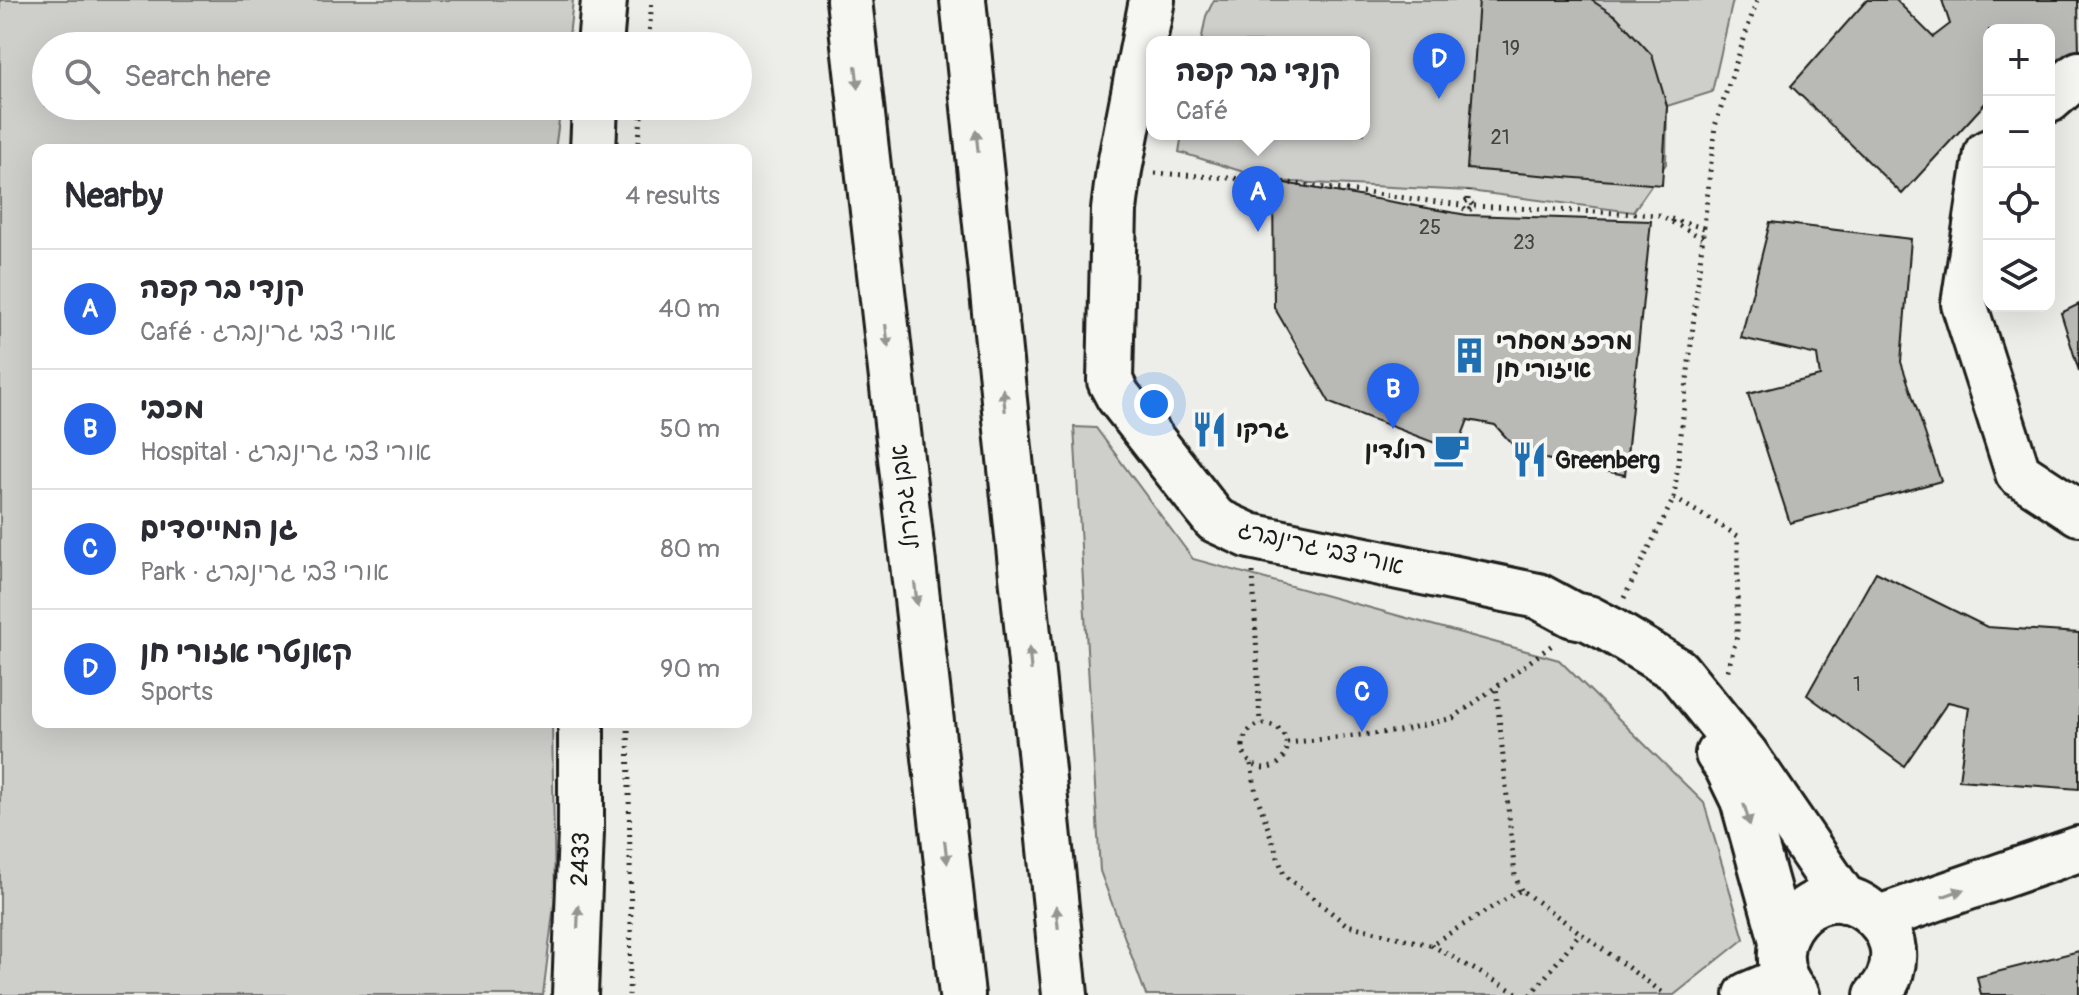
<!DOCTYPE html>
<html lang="en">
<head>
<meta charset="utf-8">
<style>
	body { margin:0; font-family:Pangolin,"Playpen Sans Hebrew",sans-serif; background:#f2f2f3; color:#2b2b33 }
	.controls { position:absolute; right:24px; top:24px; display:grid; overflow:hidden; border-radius:16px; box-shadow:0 8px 32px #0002 }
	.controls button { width:72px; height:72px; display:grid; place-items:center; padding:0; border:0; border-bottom:2px solid #e1e1e2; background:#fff; color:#2b2b33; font:40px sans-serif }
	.you { position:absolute; left:1154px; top:404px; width:28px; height:28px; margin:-20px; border:6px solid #fff; border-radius:50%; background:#1a73e8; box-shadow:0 0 0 12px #1a73e833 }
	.badge { display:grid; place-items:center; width:52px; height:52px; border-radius:50%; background:#2563eb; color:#fff; font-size:26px; font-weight:700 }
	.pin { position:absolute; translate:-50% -66px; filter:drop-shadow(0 2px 4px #0008) }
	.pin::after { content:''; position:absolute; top:42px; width:28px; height:24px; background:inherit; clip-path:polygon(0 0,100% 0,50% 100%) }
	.popup { position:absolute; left:1146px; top:36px; width:224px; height:104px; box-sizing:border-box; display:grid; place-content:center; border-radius:16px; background:#fff; filter:drop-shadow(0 2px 6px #0005); font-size:26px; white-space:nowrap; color:#7c7c81 }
	.popup b { font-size:30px; color:#2b2b33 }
	.popup::after { content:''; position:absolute; left:50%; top:100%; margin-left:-16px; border:16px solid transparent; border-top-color:#fff }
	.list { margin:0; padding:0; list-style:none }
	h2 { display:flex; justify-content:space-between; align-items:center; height:104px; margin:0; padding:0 32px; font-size:34px }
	h2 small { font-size:26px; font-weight:400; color:#7c7c81 }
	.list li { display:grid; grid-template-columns:52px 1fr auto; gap:24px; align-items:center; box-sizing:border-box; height:120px; padding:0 32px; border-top:2px solid #e1e1e2 }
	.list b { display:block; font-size:30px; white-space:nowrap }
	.list p { margin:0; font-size:26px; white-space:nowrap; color:#7c7c81 }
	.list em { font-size:26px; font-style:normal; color:#7c7c81 }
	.icon { flex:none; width:44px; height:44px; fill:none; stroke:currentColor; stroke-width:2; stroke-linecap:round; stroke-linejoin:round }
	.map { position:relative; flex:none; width:2079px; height:995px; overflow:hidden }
	.search { position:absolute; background:#fff; box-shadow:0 8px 32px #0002; left:32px; top:32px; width:720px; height:88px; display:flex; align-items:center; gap:20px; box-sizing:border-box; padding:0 28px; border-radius:44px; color:#7c7c81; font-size:30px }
	.panel { position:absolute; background:#fff; box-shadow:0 8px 32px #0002; left:32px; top:144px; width:720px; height:584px; border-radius:16px }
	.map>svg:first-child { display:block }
	.green { fill:#cececb; stroke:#757574; stroke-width:2 }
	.building { fill:#b9b9b6; stroke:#1c1c1c; stroke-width:2 }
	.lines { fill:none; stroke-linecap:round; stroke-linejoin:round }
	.minor-casing { stroke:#1c1c1c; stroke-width:50 }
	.path { stroke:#1c1c1c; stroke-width:5; stroke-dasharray:2 6; stroke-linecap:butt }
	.minor { stroke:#f6f6f2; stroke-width:44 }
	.oneway { fill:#949492 }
	.labels { text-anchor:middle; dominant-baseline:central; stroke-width:8; stroke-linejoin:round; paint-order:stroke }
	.number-label { font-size:20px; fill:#434342 }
	.poi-label { font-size:24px; font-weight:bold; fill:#1c1c1c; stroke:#f6f6f2; text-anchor:start }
	.street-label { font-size:24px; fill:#1c1c1c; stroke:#f6f6f2 }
</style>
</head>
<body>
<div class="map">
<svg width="2079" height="995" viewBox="0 0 2079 995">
	<rect width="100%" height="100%" fill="#edede9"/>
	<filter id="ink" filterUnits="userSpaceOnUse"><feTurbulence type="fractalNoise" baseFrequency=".0125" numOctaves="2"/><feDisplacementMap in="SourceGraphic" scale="16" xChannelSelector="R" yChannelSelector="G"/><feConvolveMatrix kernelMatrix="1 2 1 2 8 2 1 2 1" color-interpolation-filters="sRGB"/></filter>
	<g filter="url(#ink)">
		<path class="green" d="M 0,0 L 573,0 L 568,46 L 46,46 L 46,106 L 561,106 L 555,150 L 38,150 L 38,722 L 552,722 L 555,896 L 543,995 L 0,995 Z
			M 1214,0 L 1733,0 L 1712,92 L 1667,106 L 1666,164 L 1633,212 L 1469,191 L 1273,181 L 1179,152 L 1182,134 L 1364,134 L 1364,42 L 1201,42 L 1206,16 Z
			M 1074,427 L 1096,428 L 1193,559 L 1559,660 L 1704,803 L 1744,939 L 1674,995 L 1146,995 L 1100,871 Z"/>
		<path class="building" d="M 1479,0 L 1591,0 L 1617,17 L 1652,55 L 1667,106 L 1662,185 L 1467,169 Z
			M 1867,0 L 1896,0 L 1933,37 L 1950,24 L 1942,0 L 2078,0 L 2079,54 L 2049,69 L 2049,30 L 1989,30 L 1989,99 L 1902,194 L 1791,86 Z
			M 1273,181 L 1467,215 L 1651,221 L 1625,475 L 1521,454 L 1495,425 L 1468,420 L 1456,451 L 1330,403 L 1274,307 Z
			M 1770,222 L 1911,239 L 1901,362 L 1941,481 L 1790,523 L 1748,394 L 1820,376 L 1817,355 L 1741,338 Z
			M 2079,304 L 2079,371 L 2061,313 Z
			M 1876,572 L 1987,627 L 2079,633 L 2079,789 L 1959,780 L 1969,707 L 1948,702 L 1904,766 L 1807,695 Z
			M 2079,951 L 2079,995 L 1981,995 L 1977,977 Z"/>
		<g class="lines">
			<defs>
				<g id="minor">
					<path d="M 849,0 L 962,995"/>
					<path d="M 963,0 L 1065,995"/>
					<path d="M 1152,0 L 1119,170 L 1114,210 L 1110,381 L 1118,396 L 1215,520 L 1250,536 L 1538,596 L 1573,615 L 1588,618 L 1609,629 L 1677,670 L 1745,754 L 1845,900"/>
					<path d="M 600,46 L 604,0"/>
					<path d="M 2049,100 L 2079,74"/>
					<path d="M 593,150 L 595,106"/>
					<path d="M 1989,152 L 1987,153 L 1964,304 L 2018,473 L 2079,513"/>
					<path d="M 1718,754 L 1727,767 L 1743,800 L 1782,941"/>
					<path d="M 1879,918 L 2079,849"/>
					<path id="s1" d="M 575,995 L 581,831 L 581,722"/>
					<path d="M 1747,995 L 1785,979"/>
					<path d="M 1797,995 C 1750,945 1815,870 1868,910 C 1880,919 1888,929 1892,944 C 1896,963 1890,982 1877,995"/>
				</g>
			</defs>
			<use href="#minor" class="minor-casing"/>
			<path class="path" d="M 648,46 L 652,0
				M 638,150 L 642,106
				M 1155,173 L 1273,181 L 1461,205 L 1467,212 L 1474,206 L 1468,200 L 1461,205
				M 1468,200 L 1469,191
				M 1474,206 L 1658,215 L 1703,238
				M 1671,219 L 1704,228
				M 1674,498 L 1738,536 L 1737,636 L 1727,673
				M 1253,572 L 1260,724
				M 1624,598 L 1674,498 L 1715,126 L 1757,0
				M 628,722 L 631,929 L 629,995
				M1243 746a22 22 0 1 1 44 0a22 22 0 1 1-44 0Z
				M 1287,743 L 1399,731 L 1453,718 L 1496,687
				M 1251,764 L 1256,793 L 1284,875 L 1347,925 L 1430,945 L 1521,890 L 1666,995
				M 1521,890 L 1515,876 L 1496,687 L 1552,645
				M 1431,945 L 1520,995
				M 1531,995 L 1580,933"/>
			<use href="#minor" class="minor"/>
		</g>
		<defs><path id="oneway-solid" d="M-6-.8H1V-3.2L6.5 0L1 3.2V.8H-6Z" transform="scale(2)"/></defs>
		<g class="oneway">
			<use href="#oneway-solid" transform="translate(857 77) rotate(83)"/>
			<use href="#oneway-solid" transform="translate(977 141) rotate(-96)"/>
			<use href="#oneway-solid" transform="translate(887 336) rotate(83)"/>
			<use href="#oneway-solid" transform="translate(1004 400) rotate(-96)"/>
			<use href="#oneway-solid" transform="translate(916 594) rotate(83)"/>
			<use href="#oneway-solid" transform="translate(1030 659) rotate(-96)"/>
			<use href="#oneway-solid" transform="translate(1747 815) rotate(74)"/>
			<use href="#oneway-solid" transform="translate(946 852) rotate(83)"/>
			<use href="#oneway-solid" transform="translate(1953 893) rotate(-19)"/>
			<use href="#oneway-solid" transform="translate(578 917) rotate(-88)"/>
			<use href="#oneway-solid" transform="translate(1057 917) rotate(-96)"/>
		</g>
	</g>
	<defs>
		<symbol id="building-bare" viewBox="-9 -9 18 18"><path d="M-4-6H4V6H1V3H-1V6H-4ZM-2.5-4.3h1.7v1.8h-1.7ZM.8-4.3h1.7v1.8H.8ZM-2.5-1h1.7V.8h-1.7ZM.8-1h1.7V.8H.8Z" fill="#1f6fb2" stroke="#f6f6f2" stroke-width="2.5" paint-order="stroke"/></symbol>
		<symbol id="restaurant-bare" viewBox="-9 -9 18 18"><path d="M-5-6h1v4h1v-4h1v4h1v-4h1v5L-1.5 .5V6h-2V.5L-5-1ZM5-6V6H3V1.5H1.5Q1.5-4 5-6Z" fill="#1f6fb2" stroke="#f6f6f2" stroke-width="2.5" paint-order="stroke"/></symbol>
		<symbol id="cafe-bare" viewBox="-9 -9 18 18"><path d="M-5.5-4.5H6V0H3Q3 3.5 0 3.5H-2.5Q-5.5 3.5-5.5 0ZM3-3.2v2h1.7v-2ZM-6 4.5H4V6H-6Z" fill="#1f6fb2" stroke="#f6f6f2" stroke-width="2.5" paint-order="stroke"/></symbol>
	</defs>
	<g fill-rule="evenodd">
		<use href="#building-bare" x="1444" y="330" width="51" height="51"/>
		<use href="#restaurant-bare" x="1184" y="404" width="51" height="51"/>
		<use href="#cafe-bare" x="1426" y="424" width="51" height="51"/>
		<use href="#restaurant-bare" x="1504" y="434" width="51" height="51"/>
	</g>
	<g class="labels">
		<g class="number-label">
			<text x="1511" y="48">19</text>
			<text x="1500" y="137">21</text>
			<text x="1430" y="227">25</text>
			<text x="1524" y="242">23</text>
			<text x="1857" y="684">1</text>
		</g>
		<g class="poi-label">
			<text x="1496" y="341">מרכז מסחרי<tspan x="1496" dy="28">איזורי חן</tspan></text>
			<text x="1236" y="429">גרקו</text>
			<text x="1426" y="450" text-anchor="end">רולדין</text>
			<text x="1555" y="460">Greenberg</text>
		</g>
		<g class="street-label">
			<text transform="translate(905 497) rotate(-97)">אבן גבירול</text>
			<text transform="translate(1321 548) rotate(13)">אורי צבי גרינברג</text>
			<text stroke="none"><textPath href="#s1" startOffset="136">2433</textPath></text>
		</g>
	</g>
</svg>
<div class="controls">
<button>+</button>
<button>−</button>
<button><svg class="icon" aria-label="locate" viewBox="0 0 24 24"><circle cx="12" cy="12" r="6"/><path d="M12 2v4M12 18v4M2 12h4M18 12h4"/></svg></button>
<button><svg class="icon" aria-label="layers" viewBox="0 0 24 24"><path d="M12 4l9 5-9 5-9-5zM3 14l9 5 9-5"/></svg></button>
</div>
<div class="you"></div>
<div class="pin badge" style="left:1258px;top:232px">A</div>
<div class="popup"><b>קנדי בר קפה</b>Café</div>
<div class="pin badge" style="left:1393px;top:429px">B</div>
<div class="pin badge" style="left:1362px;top:732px">C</div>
<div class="pin badge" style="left:1439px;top:99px">D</div>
<div class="search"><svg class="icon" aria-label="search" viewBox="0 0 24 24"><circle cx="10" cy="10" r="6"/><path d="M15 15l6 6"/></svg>Search here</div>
<section class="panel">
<h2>Nearby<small>4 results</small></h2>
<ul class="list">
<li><span class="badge">A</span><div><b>קנדי בר קפה</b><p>Café · אורי צבי גרינברג</p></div><em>40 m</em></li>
<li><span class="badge">B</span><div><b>מכבי</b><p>Hospital · אורי צבי גרינברג</p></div><em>50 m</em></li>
<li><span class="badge">C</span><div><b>גן המייסדים</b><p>Park · אורי צבי גרינברג</p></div><em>80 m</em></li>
<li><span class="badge">D</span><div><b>קאנטרי אזורי חן</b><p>Sports</p></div><em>90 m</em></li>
</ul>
</section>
</div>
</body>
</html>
